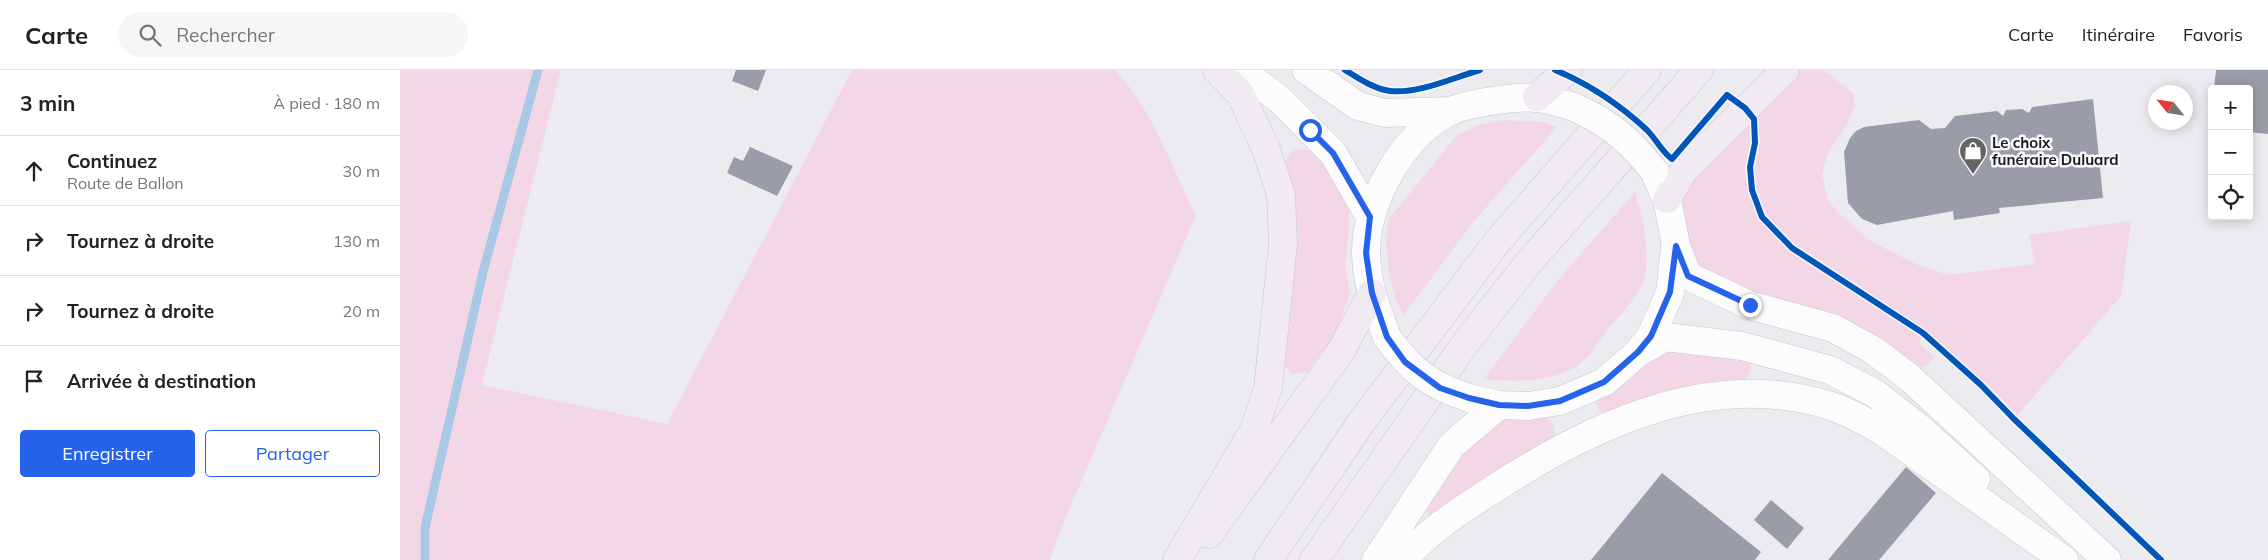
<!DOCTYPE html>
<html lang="fr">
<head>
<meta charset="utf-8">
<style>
	body { margin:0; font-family:Mulish,sans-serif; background:#f6f6f6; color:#222 }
	.controls { position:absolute; right:15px; top:15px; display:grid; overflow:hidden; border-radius:5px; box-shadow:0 2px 12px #0003 }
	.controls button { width:45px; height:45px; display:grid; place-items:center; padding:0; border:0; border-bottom:1px solid #e0e0e0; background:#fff; color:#222; font:25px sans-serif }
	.compass { position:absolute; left:1748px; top:15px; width:45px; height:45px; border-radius:50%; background:#fff; box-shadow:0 2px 12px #0003; rotate:300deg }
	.stop { position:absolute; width:15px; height:15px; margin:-11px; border:4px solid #2563eb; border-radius:50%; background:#fff }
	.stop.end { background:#2563eb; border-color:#fff; box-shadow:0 1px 5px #0008 }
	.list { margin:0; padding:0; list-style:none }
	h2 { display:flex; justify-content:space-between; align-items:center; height:65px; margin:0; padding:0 20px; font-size:21px }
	h2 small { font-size:16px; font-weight:400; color:#767676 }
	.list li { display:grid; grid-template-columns:32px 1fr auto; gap:15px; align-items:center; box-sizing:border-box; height:70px; padding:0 20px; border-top:1px solid #e0e0e0 }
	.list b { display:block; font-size:19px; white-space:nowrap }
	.list p { margin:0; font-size:16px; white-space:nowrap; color:#767676 }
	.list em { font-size:16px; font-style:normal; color:#767676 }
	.actions { display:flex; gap:10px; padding:15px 20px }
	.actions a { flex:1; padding:11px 0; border:1px solid #2563eb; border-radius:5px; text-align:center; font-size:18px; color:#2563eb }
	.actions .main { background:#2563eb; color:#fff }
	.icon { flex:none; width:28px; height:28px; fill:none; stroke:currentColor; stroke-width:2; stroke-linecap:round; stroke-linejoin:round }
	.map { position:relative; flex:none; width:1868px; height:490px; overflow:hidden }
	header { display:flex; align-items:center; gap:30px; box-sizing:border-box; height:70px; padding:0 25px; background:#fff; border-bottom:1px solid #e0e0e0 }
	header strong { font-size:24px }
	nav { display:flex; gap:28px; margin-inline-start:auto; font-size:18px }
	.search { width:350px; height:45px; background:#f6f6f6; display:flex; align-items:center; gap:12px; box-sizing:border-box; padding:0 18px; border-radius:28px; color:#767676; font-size:19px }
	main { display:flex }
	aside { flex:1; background:#fff }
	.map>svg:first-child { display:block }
	.green { fill:#f3d7e7 }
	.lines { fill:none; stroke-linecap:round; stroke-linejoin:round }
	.stream { stroke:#a7c9e5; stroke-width:9 }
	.building { fill:#9a9da7 }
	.secondary-casing { stroke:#c7c6ca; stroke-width:29 }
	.highway-casing { stroke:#c6c6c8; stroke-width:29 }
	.secondary { stroke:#fcfcfd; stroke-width:28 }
	.highway { stroke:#f1eaf3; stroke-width:28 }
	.secondary-bridge-casing { stroke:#c7c6ca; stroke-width:29; stroke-linecap:butt }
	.secondary-bridge { stroke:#fcfcfd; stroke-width:28 }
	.cycleway-casing { stroke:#f8f7fe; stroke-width:9 }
	.cycleway { stroke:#0057b8; stroke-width:6 }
	.route { stroke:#2563eb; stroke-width:6 }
	.labels { text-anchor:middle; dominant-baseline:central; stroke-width:5; stroke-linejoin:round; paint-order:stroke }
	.poi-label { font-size:15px; font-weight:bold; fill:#1b1b1d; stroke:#f8f7fe; text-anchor:start }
</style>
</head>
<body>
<header>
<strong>Carte</strong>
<div class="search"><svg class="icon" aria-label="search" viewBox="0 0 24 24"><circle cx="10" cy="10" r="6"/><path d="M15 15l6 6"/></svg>Rechercher</div>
<nav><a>Carte</a><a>Itinéraire</a><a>Favoris</a></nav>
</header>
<main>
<aside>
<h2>3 min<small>À pied · 180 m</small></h2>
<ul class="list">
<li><svg class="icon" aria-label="ahead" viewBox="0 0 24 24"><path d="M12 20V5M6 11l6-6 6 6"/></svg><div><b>Continuez</b><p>Route de Ballon</p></div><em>30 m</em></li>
<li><svg class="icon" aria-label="right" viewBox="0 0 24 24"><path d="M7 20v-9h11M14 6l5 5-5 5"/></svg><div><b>Tournez à droite</b></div><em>130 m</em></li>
<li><svg class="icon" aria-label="right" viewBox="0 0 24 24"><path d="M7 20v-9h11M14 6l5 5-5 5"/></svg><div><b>Tournez à droite</b></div><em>20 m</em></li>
<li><svg class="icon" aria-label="arrive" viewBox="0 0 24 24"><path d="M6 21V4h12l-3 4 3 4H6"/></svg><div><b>Arrivée à destination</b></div></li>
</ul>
<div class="actions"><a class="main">Enregistrer</a><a>Partager</a></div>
</aside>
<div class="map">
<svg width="1868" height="490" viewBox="0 0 1868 490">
	<rect width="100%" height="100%" fill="#ecebf0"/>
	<path class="green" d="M 0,0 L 161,0 L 82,315 L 267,354 L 452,0 L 715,0 C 753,39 771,97 796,145 L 665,449 L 650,490 L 0,490 Z
		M 1385,0 L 1424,0 L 1453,23 L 1455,35 L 1447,55 L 1429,81 L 1422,104 L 1428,131 L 1441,145 L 1468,169 L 1486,179 L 1518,195 L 1548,205 L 1635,194 L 1629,165 L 1731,151 L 1721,226 L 1614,349 L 1581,315 L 1523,264 L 1519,273 L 1535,287 L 1527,295 L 1506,305 L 1323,223 L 1276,176 L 1284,100 Z
		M 1104,50 L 1143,52 L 1157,57 L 1074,151 L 1003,246 L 996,231 L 989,204 L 986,171 L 988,150 L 1057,65 L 1081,54 Z
		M 899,79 L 909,80 L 918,85 L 948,126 L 949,158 L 945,194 L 950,223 L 936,264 L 906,302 L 892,304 L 885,296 L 889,254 L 893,125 L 885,91 L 891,82 Z
		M 1235,122 C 1243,145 1254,197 1240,219 C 1232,233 1219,246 1209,258 C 1200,269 1189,288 1177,296 C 1151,313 1112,312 1084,309 L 1158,210 Z
		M 1265,267 L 1346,285 C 1353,297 1352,301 1344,311 L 1212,348 L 1201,342 L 1196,334 L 1200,322 Z
		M 1099,335 C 1124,341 1167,340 1151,376 L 1031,447 L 1024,438 L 1024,429 Z"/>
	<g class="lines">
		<path class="stream" d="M 25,490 L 25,458 L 83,202 L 138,0"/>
	</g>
	<path class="building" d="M 336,0 L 366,0 L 358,21 L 332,11 Z
		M 1816,0 L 1868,0 L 1868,64 L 1849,62 L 1849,19 L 1814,19 Z
		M 1693,29 L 1703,128 L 1599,138 L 1600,143 L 1554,150 L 1553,141 L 1477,155 L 1462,149 L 1448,133 L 1444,82 L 1450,68 L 1456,61 L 1464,57 L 1519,50 L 1531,59 L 1545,58 L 1555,46 L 1597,41 L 1603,46 L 1606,40 L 1622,39 L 1629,43 L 1632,37 Z
		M 350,77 L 393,96 L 377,126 L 327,103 L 334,87 L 343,91 Z
		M 1506,397 L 1536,423 L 1479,490 L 1428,490 Z
		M 1262,403 L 1361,482 L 1355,490 L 1191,490 Z
		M 1371,430 L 1404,458 L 1387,479 L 1354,450 Z"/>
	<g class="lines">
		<defs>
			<path id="secondary" d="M 841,0 L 879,29 L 933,83 L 970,147
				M 906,0 L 958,36 L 985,43 L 1051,41
				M 1256,106 L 1267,129 L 1276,176 L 1288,206 L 1349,235 L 1433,258 L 1473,280 L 1510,308 L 1707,490
				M 987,267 C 977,240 966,212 966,182 C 966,131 1003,64 1051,41 C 1068,33 1118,26 1137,28 C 1150,29 1163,34 1174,37
				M 1239,281 L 1251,266 L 1270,223 L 1275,178
				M 1069,328 L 1099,335 L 1128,336 L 1160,331 L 1204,312 L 1239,282 L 1265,267 L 1342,276 L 1430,300 L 1476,324 L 1518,357 L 1576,409
				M 976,490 L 1052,375 L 1099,335
				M 1004,490 C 1027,460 1068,436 1100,415 C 1196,353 1312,300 1428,335 C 1447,341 1465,351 1482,361 L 1664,490"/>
			<path id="highway" d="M 1137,27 L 1168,0
				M 1267,129 L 1284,100 L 1385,0
				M 809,464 L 941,281 L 972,223
				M 777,490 L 854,360 L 868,318 L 883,174 L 881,125 L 866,79 L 841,25 L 817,0
				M 868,490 L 963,350 L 1097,172 L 1247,0
				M 914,490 L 1067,271 L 1130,191 L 1299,0"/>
		</defs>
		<use href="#secondary" class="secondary-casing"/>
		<use href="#highway" class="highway-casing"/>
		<use href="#secondary" class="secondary"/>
		<use href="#highway" class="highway"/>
		<defs>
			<path id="secondary-bridge" d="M 1174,37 C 1209,53 1230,70 1254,101
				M 987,267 C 1011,301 1030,315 1069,328"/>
		</defs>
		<use href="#secondary-bridge" class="secondary-bridge-casing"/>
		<use href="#secondary-bridge" class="secondary-bridge"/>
		<defs>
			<path id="cycleway" d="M 945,0 C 958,8 974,19 990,21 C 1019,24 1052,8 1080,0
				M 1155,0 C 1189,14 1220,35 1247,60 C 1256,69 1262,82 1272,89 L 1327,25 L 1345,38 L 1354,49 L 1355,73 L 1350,97 L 1352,120 L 1362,147 L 1392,178 L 1523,263 L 1581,315 L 1614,349 L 1761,490"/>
		</defs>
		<use href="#cycleway" class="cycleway-casing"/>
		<use href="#cycleway" class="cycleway"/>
	</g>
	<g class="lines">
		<path class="route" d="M 910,60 L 933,83 L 970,147 L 966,183 L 972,223 L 987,267 L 1005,292 L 1040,318 L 1069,328 L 1099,335 L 1128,336 L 1160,331 L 1204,312 L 1238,282 L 1251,266 L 1270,222 L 1276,176 L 1288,206 L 1350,235"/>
	</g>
	<defs>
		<symbol id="shop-pin" viewBox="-11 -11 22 30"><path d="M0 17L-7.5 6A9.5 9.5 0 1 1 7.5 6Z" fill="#646467" stroke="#f8f7fe"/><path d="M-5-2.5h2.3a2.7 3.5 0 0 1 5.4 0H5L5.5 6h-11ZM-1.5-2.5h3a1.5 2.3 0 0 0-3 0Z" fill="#fff"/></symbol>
	</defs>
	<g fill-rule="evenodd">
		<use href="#shop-pin" x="1557" y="65" width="32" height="43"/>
	</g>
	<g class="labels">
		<g class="poi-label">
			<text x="1592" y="72">Le choix<tspan x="1592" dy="17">funéraire Duluard</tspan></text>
		</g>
	</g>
</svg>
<div class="controls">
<button>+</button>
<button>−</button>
<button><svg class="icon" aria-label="locate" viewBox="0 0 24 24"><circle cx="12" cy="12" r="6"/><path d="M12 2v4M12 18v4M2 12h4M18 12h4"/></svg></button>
</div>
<svg class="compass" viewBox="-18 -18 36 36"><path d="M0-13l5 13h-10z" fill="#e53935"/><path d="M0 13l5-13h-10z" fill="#767676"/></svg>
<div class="stop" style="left:910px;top:60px"></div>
<div class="stop end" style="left:1350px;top:235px"></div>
</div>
</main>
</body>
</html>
